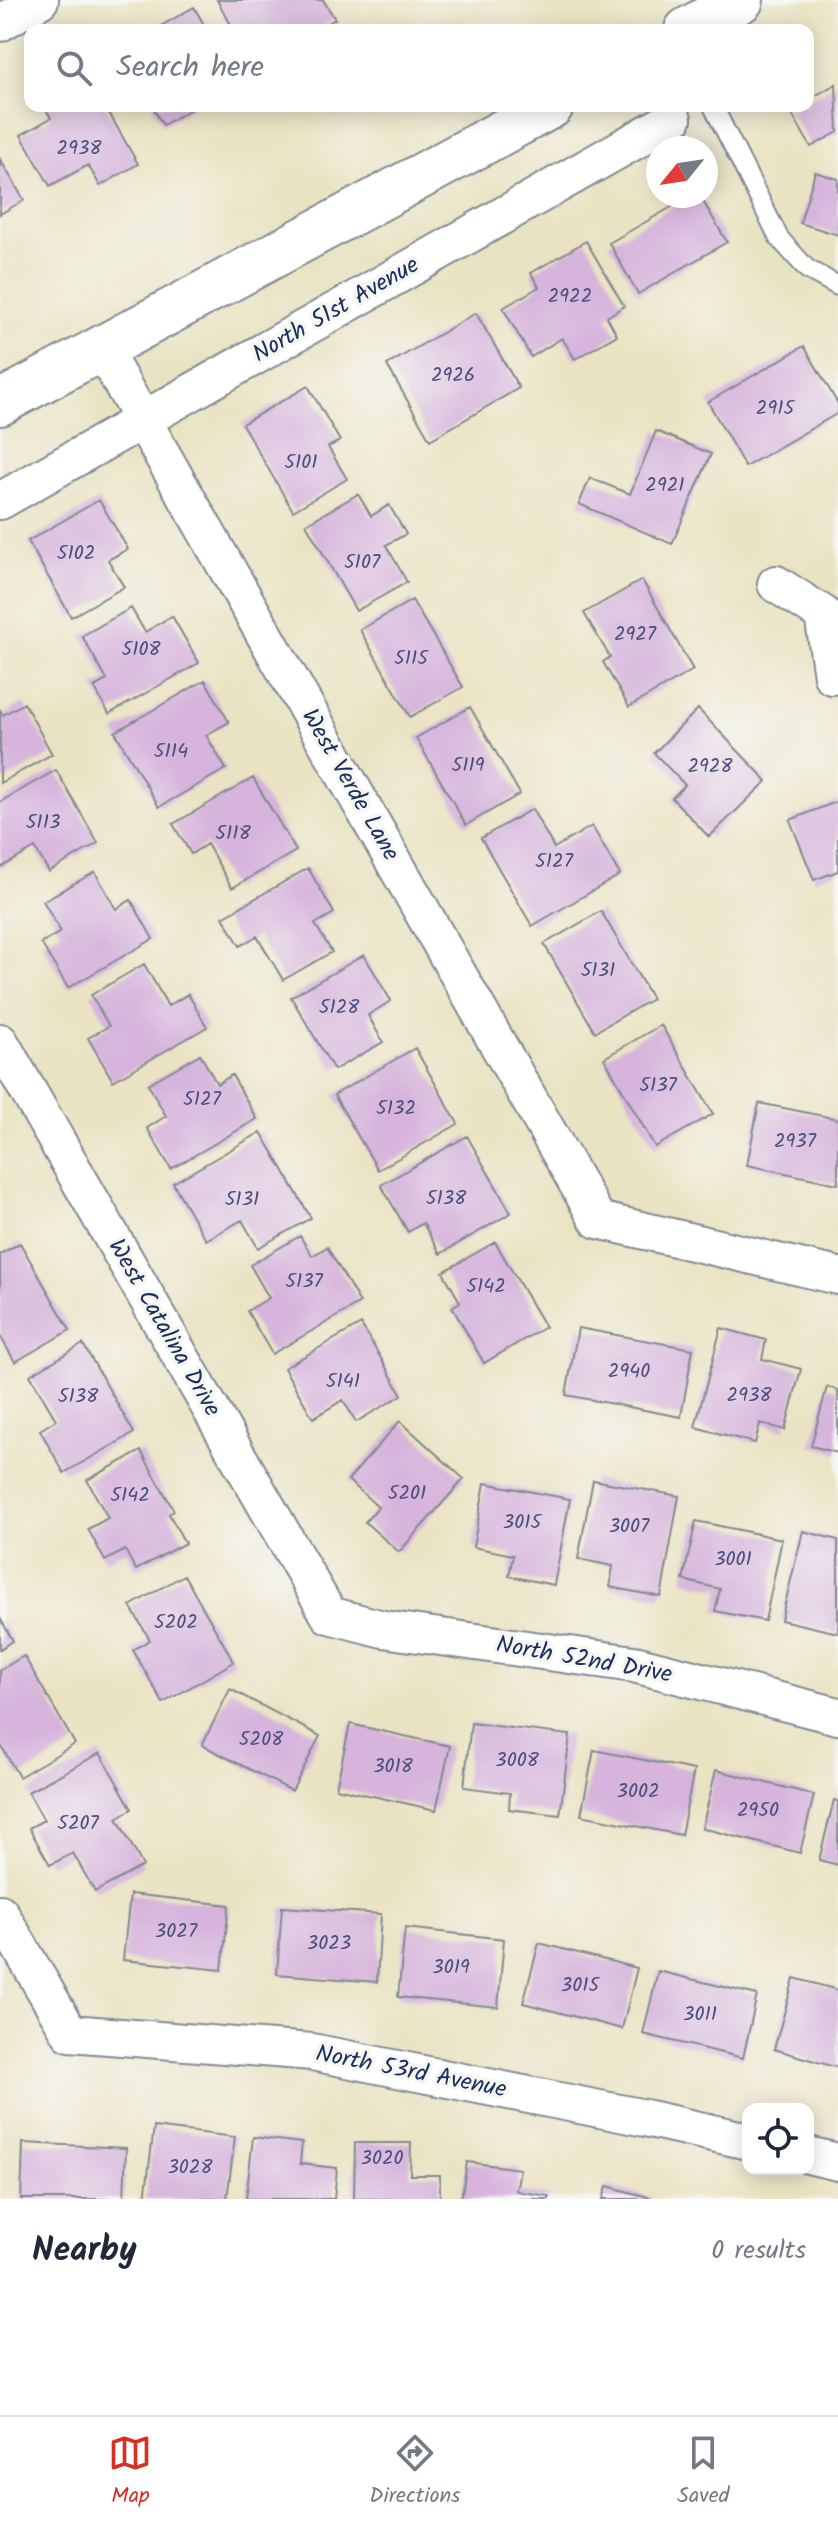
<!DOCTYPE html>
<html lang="en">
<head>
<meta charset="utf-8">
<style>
	body { margin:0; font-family:Kalam,sans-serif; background:#f6f6f7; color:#1f2937 }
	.controls { position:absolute; right:24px; bottom:24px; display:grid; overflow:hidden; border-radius:16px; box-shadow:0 4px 20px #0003 }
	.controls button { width:72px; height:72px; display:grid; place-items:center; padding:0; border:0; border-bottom:2px solid #e0e1e3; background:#fff; color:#1f2937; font:40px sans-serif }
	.compass { position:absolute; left:646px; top:136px; width:72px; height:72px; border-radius:50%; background:#fff; box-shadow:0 4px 20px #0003; rotate:240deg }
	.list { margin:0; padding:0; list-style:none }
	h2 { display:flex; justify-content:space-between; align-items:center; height:104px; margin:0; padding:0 32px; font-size:34px }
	h2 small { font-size:26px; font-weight:400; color:#747a83 }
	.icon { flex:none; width:44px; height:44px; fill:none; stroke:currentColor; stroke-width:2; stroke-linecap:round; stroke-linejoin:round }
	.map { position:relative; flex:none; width:838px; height:2199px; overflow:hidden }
	.search { position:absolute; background:#fff; box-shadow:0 4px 20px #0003; left:24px; right:24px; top:24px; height:88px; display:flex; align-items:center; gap:20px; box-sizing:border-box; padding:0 28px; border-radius:16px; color:#747a83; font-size:30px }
	.sheet { height:216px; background:#fff }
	nav { display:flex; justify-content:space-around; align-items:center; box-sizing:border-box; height:112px; border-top:2px solid #e0e1e3; background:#fff; font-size:22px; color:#747a83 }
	nav a { display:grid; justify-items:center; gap:4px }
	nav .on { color:#d93025 }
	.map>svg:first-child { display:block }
	.building { fill:#d6b4dc }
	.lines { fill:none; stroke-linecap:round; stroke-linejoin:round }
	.service-casing { stroke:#828990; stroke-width:22 }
	.minor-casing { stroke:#828990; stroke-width:40 }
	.primary-casing { stroke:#828990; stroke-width:48 }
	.service { stroke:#fff; stroke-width:18 }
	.minor { stroke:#fff; stroke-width:36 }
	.primary { stroke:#fff; stroke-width:44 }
	.labels { text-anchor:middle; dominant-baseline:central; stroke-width:7; stroke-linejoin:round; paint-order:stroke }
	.number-label { font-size:20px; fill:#4a507e }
	.street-label { font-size:24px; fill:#1b2f5e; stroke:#f6f6f2 }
</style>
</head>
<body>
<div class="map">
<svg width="838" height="2199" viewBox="0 0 838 2199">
	<rect width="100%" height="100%" fill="#f6f6f2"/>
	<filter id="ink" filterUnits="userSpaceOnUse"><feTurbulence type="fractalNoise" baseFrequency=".0125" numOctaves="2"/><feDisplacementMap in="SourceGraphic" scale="16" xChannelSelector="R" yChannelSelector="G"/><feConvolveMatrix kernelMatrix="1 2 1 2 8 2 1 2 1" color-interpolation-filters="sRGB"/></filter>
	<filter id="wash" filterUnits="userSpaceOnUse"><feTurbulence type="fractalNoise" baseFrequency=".006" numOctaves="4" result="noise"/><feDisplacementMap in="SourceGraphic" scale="32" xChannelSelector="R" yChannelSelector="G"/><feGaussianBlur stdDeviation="1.8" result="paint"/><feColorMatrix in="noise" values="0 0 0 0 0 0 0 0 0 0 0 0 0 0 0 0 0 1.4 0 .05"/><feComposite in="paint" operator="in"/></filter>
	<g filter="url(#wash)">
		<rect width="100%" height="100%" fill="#eae3c3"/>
		<g id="blocks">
			<path class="building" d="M 217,0 L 323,0 L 335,19 L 316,30 L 234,30 Z
				M 194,7 L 207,30 L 154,30 Z
				M 836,84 L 838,132 L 811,147 L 790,111 L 798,106 L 808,106 L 808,100 Z
				M 44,106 L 105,106 L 138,164 L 100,186 L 88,165 L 50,186 L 21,135 L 51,118 Z
				M 152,106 L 196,106 L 163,125 Z
				M 0,159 L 24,200 L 0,214 Z
				M 815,172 L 838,179 L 838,235 L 800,223 Z
				M 691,196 L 700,196 L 727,242 L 638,294 L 609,243 Z
				M 586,241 L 624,306 L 607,317 L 617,335 L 575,359 L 562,338 L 531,357 L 503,308 L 539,287 L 531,273 Z
				M 476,313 L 519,388 L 430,440 L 387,365 Z
				M 804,346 L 838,404 L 838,413 L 745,467 L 708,402 Z
				M 308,386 L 340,441 L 328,447 L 347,479 L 293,511 L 242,424 Z
				M 656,431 L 711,454 L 672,544 L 579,504 L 590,478 L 630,494 Z
				M 358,494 L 371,516 L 389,505 L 406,534 L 386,545 L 407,582 L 356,611 L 306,524 Z
				M 99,500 L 128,549 L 108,560 L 124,587 L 71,617 L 28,541 Z
				M 642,580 L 693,670 L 629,707 L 603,662 L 610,657 L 584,613 Z
				M 412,600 L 463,687 L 410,717 L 360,630 Z
				M 131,608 L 145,632 L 172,616 L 199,663 L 109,714 L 94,687 L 107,680 L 82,636 Z
				M 205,680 L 229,722 L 206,735 L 226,769 L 159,807 L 115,732 Z
				M 24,703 L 52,754 L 0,783 L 0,710 L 3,715 Z
				M 470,707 L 520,794 L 466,825 L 416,738 Z
				M 698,709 L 767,781 L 709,837 L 672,798 L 685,785 L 654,753 Z
				M 56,770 L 98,843 L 49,872 L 35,848 L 0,868 L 0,802 Z
				M 253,778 L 296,851 L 232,888 L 207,844 L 191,854 L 173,824 Z
				M 838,801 L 838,871 L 814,880 L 790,820 Z
				M 532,809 L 554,848 L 592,826 L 620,875 L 532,926 L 481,838 Z
				M 308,868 L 334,913 L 315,924 L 332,952 L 283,980 L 257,936 L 240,946 L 223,917 Z
				M 95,872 L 116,909 L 131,900 L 153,939 L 68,988 L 41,943 L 61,932 L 43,901 Z
				M 601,911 L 652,999 L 595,1032 L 544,944 Z
				M 364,955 L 391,1001 L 368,1015 L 383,1042 L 334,1070 L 291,997 Z
				M 144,964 L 168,1006 L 188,994 L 207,1027 L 113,1081 L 88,1038 L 109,1026 L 91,995 Z
				M 661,1025 L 713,1114 L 655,1147 L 604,1058 Z
				M 415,1048 L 458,1124 L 378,1170 L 334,1095 Z
				M 200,1054 L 217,1084 L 232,1075 L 257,1119 L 171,1169 L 147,1128 L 166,1116 L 148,1084 Z
				M 759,1103 L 838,1119 L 838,1184 L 747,1165 Z
				M 261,1132 L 311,1218 L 258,1248 L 242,1220 L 206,1240 L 173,1183 Z
				M 467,1136 L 511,1213 L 440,1254 L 423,1223 L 408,1232 L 381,1185 Z
				M 300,1236 L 312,1256 L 327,1247 L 360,1303 L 272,1354 L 247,1311 L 269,1298 L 250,1265 Z
				M 495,1242 L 545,1327 L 484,1363 L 452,1307 L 460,1302 L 443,1272 Z
				M 20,1243 L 70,1330 L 15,1362 L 0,1336 L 0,1254 Z
				M 361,1324 L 402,1395 L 356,1422 L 343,1400 L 313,1418 L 284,1368 Z
				M 578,1328 L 693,1349 L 681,1417 L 566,1395 Z
				M 721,1328 L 766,1340 L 762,1359 L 801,1369 L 785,1430 L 760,1423 L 755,1443 L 695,1427 Z
				M 83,1344 L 134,1433 L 64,1473 L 40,1430 L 56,1420 L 30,1375 Z
				M 827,1387 L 838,1390 L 838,1453 L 811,1446 Z
				M 400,1421 L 464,1479 L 399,1552 L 365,1522 L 378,1507 L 348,1480 Z
				M 141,1451 L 174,1511 L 169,1514 L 185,1543 L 136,1570 L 125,1550 L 105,1561 L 88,1529 L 108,1518 L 87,1480 Z
				M 593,1480 L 679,1496 L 661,1597 L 610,1587 L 613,1566 L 578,1559 Z
				M 485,1483 L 570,1499 L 554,1585 L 509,1576 L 513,1555 L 473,1547 Z
				M 696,1521 L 782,1539 L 765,1621 L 715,1611 L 720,1589 L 683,1580 Z
				M 803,1531 L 838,1540 L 838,1633 L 781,1620 Z
				M 184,1575 L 234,1662 L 163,1703 L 133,1650 L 150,1640 L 130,1606 Z
				M 0,1618 L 13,1641 L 0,1649 Z
				M 24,1656 L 75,1744 L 19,1777 L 0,1744 L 0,1670 Z
				M 230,1689 L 320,1736 L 292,1791 L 202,1745 Z
				M 471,1723 L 570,1735 L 560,1815 L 509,1809 L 510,1793 L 464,1787 Z
				M 350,1724 L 450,1746 L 436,1810 L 336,1788 Z
				M 594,1750 L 694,1770 L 681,1835 L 581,1815 Z
				M 100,1753 L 132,1809 L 117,1818 L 143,1866 L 95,1892 L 73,1853 L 50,1865 L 29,1828 L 44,1820 L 28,1792 Z
				M 716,1770 L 814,1795 L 800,1853 L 702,1828 Z
				M 834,1800 L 838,1801 L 838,1865 L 819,1860 Z
				M 130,1894 L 229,1905 L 222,1970 L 123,1960 Z
				M 282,1907 L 381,1914 L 377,1982 L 277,1974 Z
				M 405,1928 L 504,1939 L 498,2007 L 398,1997 Z
				M 539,1943 L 637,1968 L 622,2029 L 523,2003 Z
				M 658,1971 L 757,1995 L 743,2058 L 643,2034 Z
				M 794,1978 L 838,1990 L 838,2068 L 774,2049 Z
				M 154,2127 L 235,2137 L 227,2199 L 145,2199 Z
				M 253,2137 L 302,2143 L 300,2164 L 337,2168 L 334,2199 L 246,2199 Z
				M 23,2143 L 126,2148 L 124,2199 L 21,2199 Z
				M 355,2143 L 411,2143 L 410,2175 L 440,2175 L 440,2199 L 354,2199 Z
				M 467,2162 L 520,2169 L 516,2191 L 549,2196 L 549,2199 L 461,2199 Z
				M 607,2186 L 652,2198 L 652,2199 L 603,2199 Z"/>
		</g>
	</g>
	<g filter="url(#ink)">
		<use href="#blocks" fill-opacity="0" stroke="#828990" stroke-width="2"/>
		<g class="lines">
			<defs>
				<path id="service" d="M 713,106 L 779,238 L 807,269 L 838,286"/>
				<path id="minor" d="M 0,23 L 40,0
					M 102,349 L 598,1220 L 838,1276
					M 0,501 L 673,119
					M 776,584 L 823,614 L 832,676
					M 0,1042 L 329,1615 L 383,1629 L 634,1664 L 838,1716
					M 0,1913 L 70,2033 L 312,2052 L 645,2118 L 748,2141
					M 808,2155 L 838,2162"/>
				<path id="primary" d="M 687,30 L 741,0
					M 0,403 L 551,106"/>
			</defs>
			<use href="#service" class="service-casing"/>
			<use href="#minor" class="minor-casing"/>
			<use href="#primary" class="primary-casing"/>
			<use href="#service" class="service"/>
			<use href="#minor" class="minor"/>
			<use href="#primary" class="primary"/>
		</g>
	</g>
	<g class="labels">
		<g class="number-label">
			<text x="79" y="149">2938</text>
			<text x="570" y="297">2922</text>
			<text x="453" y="376">2926</text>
			<text x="775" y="409">2915</text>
			<text x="301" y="463">5101</text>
			<text x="665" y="486">2921</text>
			<text x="76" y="554">5102</text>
			<text x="362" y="563">5107</text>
			<text x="635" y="635">2927</text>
			<text x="141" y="650">5108</text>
			<text x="411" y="659">5115</text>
			<text x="171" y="752">5114</text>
			<text x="468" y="766">5119</text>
			<text x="710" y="767">2928</text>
			<text x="43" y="823">5113</text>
			<text x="233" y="834">5118</text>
			<text x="554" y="862">5127</text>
			<text x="598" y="971">5131</text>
			<text x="339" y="1008">5128</text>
			<text x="658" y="1086">5137</text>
			<text x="202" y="1100">5127</text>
			<text x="396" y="1109">5132</text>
			<text x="795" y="1142">2937</text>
			<text x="446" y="1199">5138</text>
			<text x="242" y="1200">5131</text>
			<text x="304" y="1282">5137</text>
			<text x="486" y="1287">5142</text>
			<text x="629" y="1372">2940</text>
			<text x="343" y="1382">5141</text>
			<text x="749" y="1396">2938</text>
			<text x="78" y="1397">5138</text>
			<text x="407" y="1494">5201</text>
			<text x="130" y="1496">5142</text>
			<text x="522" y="1523">3015</text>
			<text x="629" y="1527">3007</text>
			<text x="733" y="1560">3001</text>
			<text x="176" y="1623">5202</text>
			<text x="261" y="1740">5208</text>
			<text x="517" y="1761">3008</text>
			<text x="393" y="1767">3018</text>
			<text x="638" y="1792">3002</text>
			<text x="758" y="1811">2950</text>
			<text x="78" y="1824">5207</text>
			<text x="176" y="1932">3027</text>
			<text x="329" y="1944">3023</text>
			<text x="451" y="1968">3019</text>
			<text x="580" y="1986">3015</text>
			<text x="700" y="2015">3011</text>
			<text x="382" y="2159">3020</text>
			<text x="190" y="2168">3028</text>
		</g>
		<g class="street-label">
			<text transform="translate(336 310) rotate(-30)">North 51st Avenue</text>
			<text transform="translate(350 785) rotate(60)">West Verde Lane</text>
			<text transform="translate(164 1328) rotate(60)">West Catalina Drive</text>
			<text transform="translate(584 1660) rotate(10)">North 52nd Drive</text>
			<text transform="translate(411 2072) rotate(11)">North 53rd Avenue</text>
		</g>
	</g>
</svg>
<div class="controls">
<button><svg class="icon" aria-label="locate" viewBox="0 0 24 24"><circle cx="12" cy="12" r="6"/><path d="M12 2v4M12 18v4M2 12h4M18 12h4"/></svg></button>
</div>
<svg class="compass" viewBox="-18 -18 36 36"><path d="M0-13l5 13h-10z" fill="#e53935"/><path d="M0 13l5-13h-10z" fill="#747a83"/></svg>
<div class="search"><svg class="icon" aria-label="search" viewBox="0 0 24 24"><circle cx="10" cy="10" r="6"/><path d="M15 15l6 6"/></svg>Search here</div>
</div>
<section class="sheet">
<h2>Nearby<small>0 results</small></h2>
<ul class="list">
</ul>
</section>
<nav>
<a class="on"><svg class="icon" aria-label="map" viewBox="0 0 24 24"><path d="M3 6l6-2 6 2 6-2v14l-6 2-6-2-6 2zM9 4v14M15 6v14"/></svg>Map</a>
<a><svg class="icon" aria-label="directions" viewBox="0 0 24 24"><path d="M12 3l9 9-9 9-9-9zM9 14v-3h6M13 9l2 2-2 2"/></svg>Directions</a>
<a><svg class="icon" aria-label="saved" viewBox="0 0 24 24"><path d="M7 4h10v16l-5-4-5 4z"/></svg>Saved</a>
</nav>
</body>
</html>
